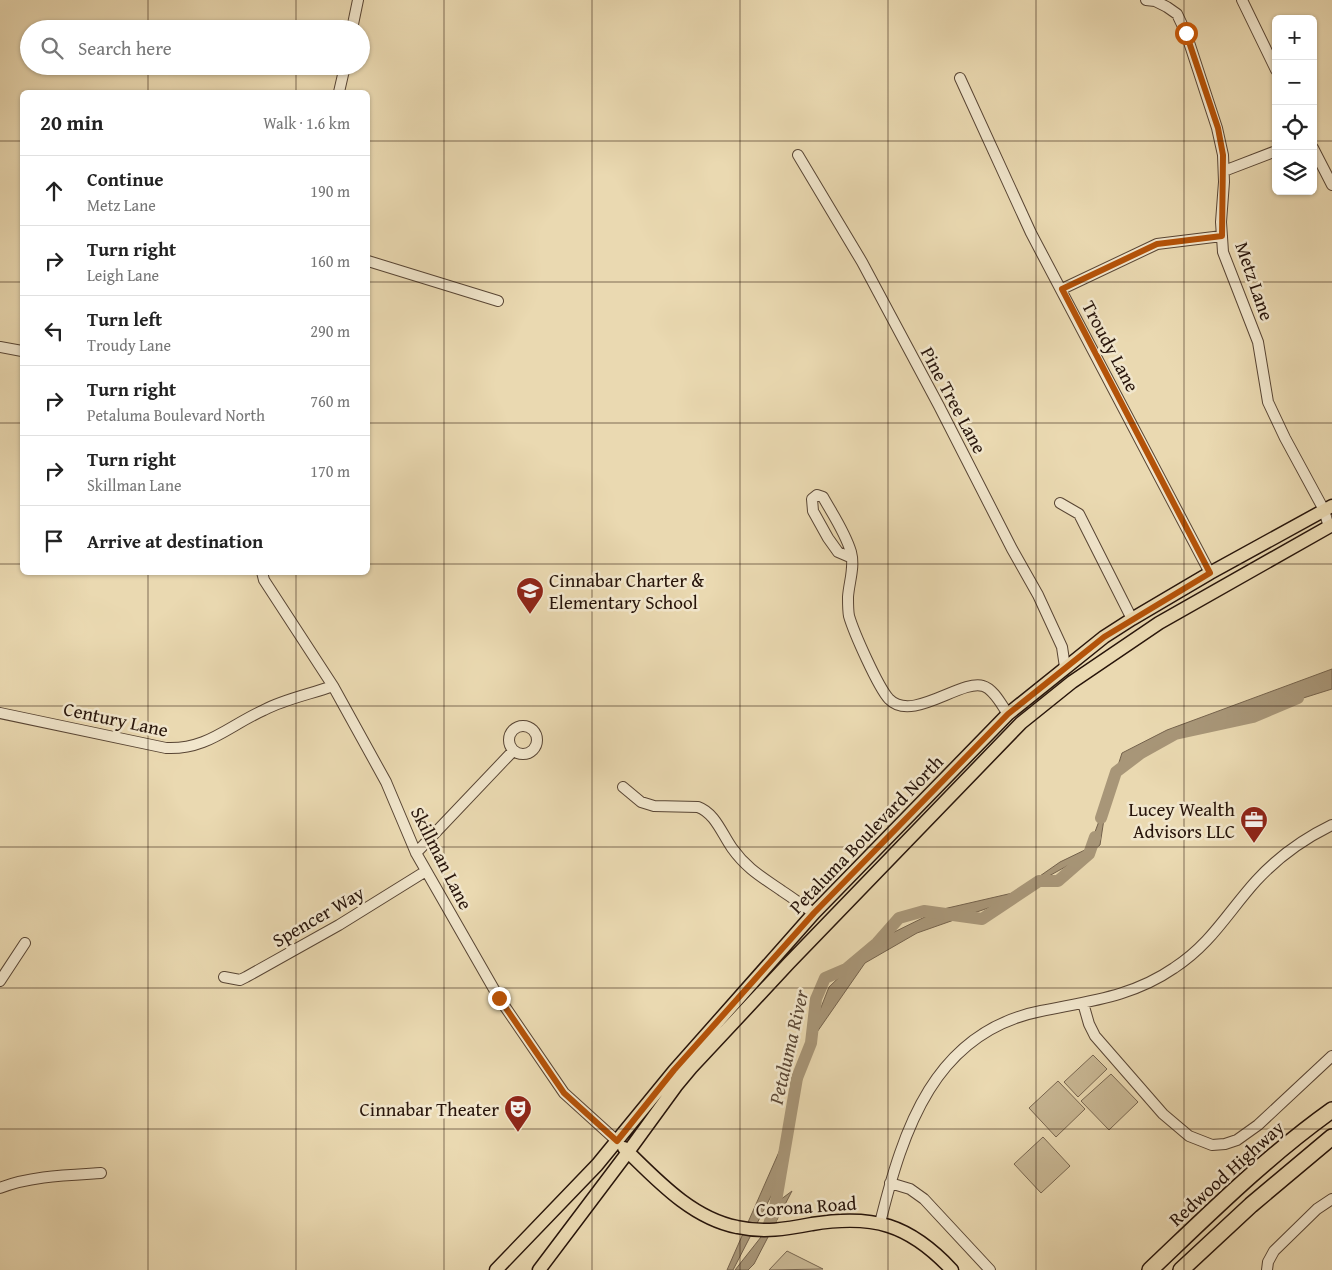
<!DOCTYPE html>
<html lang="en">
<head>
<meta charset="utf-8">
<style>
	body { margin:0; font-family:"Gentium Book Plus",serif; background:#f6f6f6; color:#222 }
	.controls { position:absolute; right:15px; top:15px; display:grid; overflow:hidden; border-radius:8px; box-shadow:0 1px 4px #0004 }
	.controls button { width:45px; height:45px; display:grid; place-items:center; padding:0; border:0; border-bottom:1px solid #e0e0e0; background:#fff; color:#222; font:25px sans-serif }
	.stop { position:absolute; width:15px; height:15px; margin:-11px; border:4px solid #b45309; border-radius:50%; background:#fff }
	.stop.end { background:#b45309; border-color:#fff; box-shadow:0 1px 5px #0008 }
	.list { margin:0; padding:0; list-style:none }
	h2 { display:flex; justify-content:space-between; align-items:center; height:65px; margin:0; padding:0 20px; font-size:21px }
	h2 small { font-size:16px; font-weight:400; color:#767676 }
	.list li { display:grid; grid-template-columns:32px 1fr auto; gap:15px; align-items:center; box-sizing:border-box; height:70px; padding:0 20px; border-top:1px solid #e0e0e0 }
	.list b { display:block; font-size:19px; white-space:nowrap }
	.list p { margin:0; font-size:16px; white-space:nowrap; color:#767676 }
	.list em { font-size:16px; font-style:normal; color:#767676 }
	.icon { flex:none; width:28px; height:28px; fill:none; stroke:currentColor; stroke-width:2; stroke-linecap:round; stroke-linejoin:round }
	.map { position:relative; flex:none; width:1332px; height:1270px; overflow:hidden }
	.search { position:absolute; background:#fff; box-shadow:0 1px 4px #0004; left:20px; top:20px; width:350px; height:55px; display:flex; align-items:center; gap:12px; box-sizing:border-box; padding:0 18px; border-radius:28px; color:#767676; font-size:19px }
	.panel { position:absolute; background:#fff; box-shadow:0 1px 4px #0004; left:20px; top:90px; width:350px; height:485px; border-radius:8px }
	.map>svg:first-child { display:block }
	.green { fill:#c9b895; stroke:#786650 }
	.water { fill:#a89678; stroke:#74624c }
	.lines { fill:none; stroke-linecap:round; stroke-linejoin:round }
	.river { stroke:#a89678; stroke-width:12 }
	.minor-casing { stroke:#584534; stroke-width:12 }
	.major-casing { stroke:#27140a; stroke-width:15 }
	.highway-casing { stroke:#27140a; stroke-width:18 }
	.minor { stroke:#f1e6cc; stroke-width:10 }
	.major { stroke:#ead9b1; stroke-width:12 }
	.highway { stroke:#ead9b1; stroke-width:15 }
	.route { stroke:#b45309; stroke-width:6 }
	.grid { fill:none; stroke:#27140a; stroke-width:1; stroke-opacity:0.55 }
	.labels { text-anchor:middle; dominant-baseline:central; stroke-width:5; stroke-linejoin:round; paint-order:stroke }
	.street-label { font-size:19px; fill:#27140a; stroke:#f1e6cc }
	.poi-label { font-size:19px; fill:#27140a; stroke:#f1e6cc; text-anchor:end }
	.water-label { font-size:20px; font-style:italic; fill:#5b4836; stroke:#f1e6cc }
</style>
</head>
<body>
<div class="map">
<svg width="1332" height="1270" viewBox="0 0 1332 1270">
	<rect width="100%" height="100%" fill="#ead9b1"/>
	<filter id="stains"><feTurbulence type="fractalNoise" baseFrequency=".004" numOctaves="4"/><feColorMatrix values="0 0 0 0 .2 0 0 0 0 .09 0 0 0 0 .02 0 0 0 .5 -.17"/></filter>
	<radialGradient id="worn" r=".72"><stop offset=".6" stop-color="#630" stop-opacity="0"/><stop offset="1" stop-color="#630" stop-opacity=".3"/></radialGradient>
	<path class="green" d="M 1093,1055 L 1107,1069 L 1078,1097 L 1064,1082 Z
		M 1111,1074 L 1138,1102 L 1109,1130 L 1081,1101 Z
		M 1058,1081 L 1085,1109 L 1056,1137 L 1029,1108 Z
		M 1043,1137 L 1070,1166 L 1041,1193 L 1014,1164 Z
		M 787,1251 L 823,1269 L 769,1270 Z"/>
	<path class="water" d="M 1332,669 L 1332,689 L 1198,731 L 1158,740 L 1125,760 L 1104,819 L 1100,845 L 1083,857 L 1049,876 L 1028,894 L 917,933 L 865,963 L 815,1035 L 800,1086 L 784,1171 L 733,1270 L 727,1270 L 786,1136 L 805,1048 L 829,987 L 878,940 L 939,910 L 1017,892 L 1060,862 L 1089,848 L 1108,797 L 1122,753 L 1167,730 Z
		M 792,1191 L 754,1264 L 748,1270 L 735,1270 L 761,1237 L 780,1200 Z"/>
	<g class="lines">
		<path class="river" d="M 1101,818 L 1116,772 L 1141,753 L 1175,734 L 1253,717 L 1298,698
			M 767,1230 L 775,1207 L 797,1078 L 811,1043 L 816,999 L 825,978 L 846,969 L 877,943 L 899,918 L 924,911 L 982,919 L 1039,881 L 1058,881 L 1089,854 L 1095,837"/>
		<defs>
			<path id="minor" d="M 1146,0 L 1155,1 L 1167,7 L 1177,14 L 1186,33 L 1217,128 L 1223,155 L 1224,182 L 1221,222 L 1223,252 L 1258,342 L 1268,402 L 1285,438 L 1324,510 L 1329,527
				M 1242,0 L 1276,70
				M 352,29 L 358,0
				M 960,78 L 1031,233 L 1210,573
				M 339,92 L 345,66
				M 1313,148 L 1332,185
				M 798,155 L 862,262 L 939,406 L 1012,549 L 1038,595 L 1062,647 L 1065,667
				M 1224,171 L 1276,151
				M 368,261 L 498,301
				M 1062,289 L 1157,244 L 1222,236
				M 0,347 L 22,351
				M 1060,503 L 1079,514 L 1132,619
				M 852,558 L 838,552 L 828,538 L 813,511 L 812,499 L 817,495 L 823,497 C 833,515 845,532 851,552 C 855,567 849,582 848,597 C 848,603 848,611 849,616 C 854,633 878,687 889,699 C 912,723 961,679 983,686 C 994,689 1002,706 1008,714
				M 262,572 L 264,580 L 333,686 L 386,782 L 416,853 L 499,998 L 564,1093 L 617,1141
				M 0,713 L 166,748 C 207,750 228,726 264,710 C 285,699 311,694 333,686
				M509 740a14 14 0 1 1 28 0a14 14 0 1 1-28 0Z
				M 623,787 L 641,802 L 654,806 L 698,807 C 715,813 722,834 732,848 C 747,869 762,877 782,891 C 793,898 803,906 814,913
				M 416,853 L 513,751
				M 224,977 L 240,980 L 246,977 L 339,925 L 426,871
				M 0,981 L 25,943
				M 1083,1003 L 1089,1024 L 1095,1036 L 1163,1114 L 1189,1136 L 1212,1145 L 1225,1144 L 1237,1140 L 1258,1125 L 1332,1056
				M 890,1183 L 910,1189 L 924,1199 L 990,1270
				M 0,1188 C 29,1176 69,1175 101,1173
				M 880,1223 C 903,1130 934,1032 1041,1011 C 1089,1001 1132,997 1174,968 C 1211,944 1228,912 1256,881 C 1278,857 1303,839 1332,825
				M 1267,1270 L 1268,1262 L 1274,1251 L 1317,1209 L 1332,1199"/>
			<path id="major" d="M 624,1148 C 656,1179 691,1218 737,1227 C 764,1233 786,1229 812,1224 C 873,1214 909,1224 952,1270
				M 496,1270 L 597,1165 L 674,1071 L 814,913 L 1008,714 L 1104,637 L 1132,619 L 1210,573 L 1332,506
				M 539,1270 L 628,1152 L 676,1086 L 691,1068 L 789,963 L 1021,723 L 1072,682 L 1159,623 L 1332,525"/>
			<path id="highway" d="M 1150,1270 C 1208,1215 1266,1157 1332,1110
				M 1181,1270 L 1251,1205 L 1332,1137"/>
		</defs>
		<use href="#minor" class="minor-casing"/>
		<use href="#major" class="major-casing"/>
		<use href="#highway" class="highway-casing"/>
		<use href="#minor" class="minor"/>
		<use href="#major" class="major"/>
		<use href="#highway" class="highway"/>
	</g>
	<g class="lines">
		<path class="route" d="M 499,998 L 564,1093 L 617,1141 L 674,1070 L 814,913 L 1008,714 L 1104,637 L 1210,573 L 1062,289 L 1157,244 L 1222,236 L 1223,155 L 1218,128 L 1186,33"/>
	</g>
	<path class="grid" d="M 148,0 L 148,29M 296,0 L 296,29M 444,0 L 444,1270M 592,0 L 592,1270M 740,0 L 740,1270M 888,0 L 888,1270M 1036,0 L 1036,1270M 1184,0 L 1184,1270M 148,66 L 148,92M 296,66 L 296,92M 0,141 L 22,141M 368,141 L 1276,141M 1313,141 L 1332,141M 0,282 L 22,282M 368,282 L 1332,282M 0,423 L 22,423M 368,423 L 1332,423M 0,564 L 22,564M 368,564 L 1332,564M 148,572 L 148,1270M 296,572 L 296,1270M 0,706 L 1332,706M 0,847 L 1332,847M 0,988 L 1332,988M 0,1129 L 1332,1129"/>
	<defs>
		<symbol id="school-pin" viewBox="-11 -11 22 30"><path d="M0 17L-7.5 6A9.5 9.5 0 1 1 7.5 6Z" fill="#8f2418" stroke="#f1e6cc"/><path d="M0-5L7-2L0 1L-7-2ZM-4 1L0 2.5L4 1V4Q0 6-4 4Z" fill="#fff"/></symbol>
		<symbol id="office-pin" viewBox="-11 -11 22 30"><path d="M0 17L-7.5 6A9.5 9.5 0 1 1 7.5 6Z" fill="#8f2418" stroke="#f1e6cc"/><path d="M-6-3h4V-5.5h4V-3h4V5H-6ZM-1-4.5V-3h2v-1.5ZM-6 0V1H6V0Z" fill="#fff"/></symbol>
		<symbol id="theatre-pin" viewBox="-11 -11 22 30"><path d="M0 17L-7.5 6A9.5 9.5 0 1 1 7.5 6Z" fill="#8f2418" stroke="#f1e6cc"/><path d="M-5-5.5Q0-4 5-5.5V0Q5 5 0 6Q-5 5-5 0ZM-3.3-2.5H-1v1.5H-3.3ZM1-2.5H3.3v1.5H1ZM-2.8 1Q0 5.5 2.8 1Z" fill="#fff"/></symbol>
	</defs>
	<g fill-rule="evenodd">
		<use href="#school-pin" x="514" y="575" width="32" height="43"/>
		<use href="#office-pin" x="1238" y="804" width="32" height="43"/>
		<use href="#theatre-pin" x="502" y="1093" width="32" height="43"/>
	</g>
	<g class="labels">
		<g class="street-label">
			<text transform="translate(1255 281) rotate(71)">Metz Lane</text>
			<text transform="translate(1111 346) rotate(62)">Troudy Lane</text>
			<text transform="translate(954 400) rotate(62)">Pine Tree Lane</text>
			<text transform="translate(116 719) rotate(12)">Century Lane</text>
			<text transform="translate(866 834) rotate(-46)">Petaluma Boulevard North</text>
			<text transform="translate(442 858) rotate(63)">Skillman Lane</text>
			<text transform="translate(318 916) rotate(-30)">Spencer Way</text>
			<text transform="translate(1226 1173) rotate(-42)">Redwood Highway</text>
			<text transform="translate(806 1206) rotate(-4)">Corona Road</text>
		</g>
		<g class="poi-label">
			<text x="549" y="580" text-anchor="start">Cinnabar Charter &amp;<tspan x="549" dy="22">Elementary School</tspan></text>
			<text x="1235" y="809">Lucey Wealth<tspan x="1235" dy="22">Advisors LLC</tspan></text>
			<text x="499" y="1109">Cinnabar Theater</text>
		</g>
		<g class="water-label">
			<text transform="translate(788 1047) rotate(-77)">Petaluma River</text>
		</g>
	</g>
	<rect width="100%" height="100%" filter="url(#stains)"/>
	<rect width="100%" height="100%" fill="url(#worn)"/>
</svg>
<div class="controls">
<button>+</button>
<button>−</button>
<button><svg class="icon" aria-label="locate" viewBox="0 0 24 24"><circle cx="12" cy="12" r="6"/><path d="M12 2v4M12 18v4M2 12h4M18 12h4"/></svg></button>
<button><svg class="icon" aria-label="layers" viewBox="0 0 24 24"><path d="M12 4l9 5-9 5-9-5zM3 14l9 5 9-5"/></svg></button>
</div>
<div class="stop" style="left:1186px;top:33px"></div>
<div class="stop end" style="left:499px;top:998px"></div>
<div class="search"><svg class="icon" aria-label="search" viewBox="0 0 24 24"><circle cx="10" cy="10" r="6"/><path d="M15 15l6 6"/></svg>Search here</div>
<section class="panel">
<h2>20 min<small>Walk · 1.6 km</small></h2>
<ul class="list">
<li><svg class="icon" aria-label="ahead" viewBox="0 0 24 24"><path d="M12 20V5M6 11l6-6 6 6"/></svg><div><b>Continue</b><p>Metz Lane</p></div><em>190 m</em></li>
<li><svg class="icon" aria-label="right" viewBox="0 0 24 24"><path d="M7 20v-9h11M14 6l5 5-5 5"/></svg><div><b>Turn right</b><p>Leigh Lane</p></div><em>160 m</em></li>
<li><svg class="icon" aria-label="left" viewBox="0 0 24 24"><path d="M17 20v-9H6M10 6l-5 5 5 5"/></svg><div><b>Turn left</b><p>Troudy Lane</p></div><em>290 m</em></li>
<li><svg class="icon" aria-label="right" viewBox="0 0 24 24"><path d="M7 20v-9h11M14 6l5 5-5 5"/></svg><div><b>Turn right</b><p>Petaluma Boulevard North</p></div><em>760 m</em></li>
<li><svg class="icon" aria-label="right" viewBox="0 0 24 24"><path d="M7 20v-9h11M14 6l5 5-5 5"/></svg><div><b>Turn right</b><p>Skillman Lane</p></div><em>170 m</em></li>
<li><svg class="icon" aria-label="arrive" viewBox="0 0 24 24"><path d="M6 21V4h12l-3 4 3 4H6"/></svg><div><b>Arrive at destination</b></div></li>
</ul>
</section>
</div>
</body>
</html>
